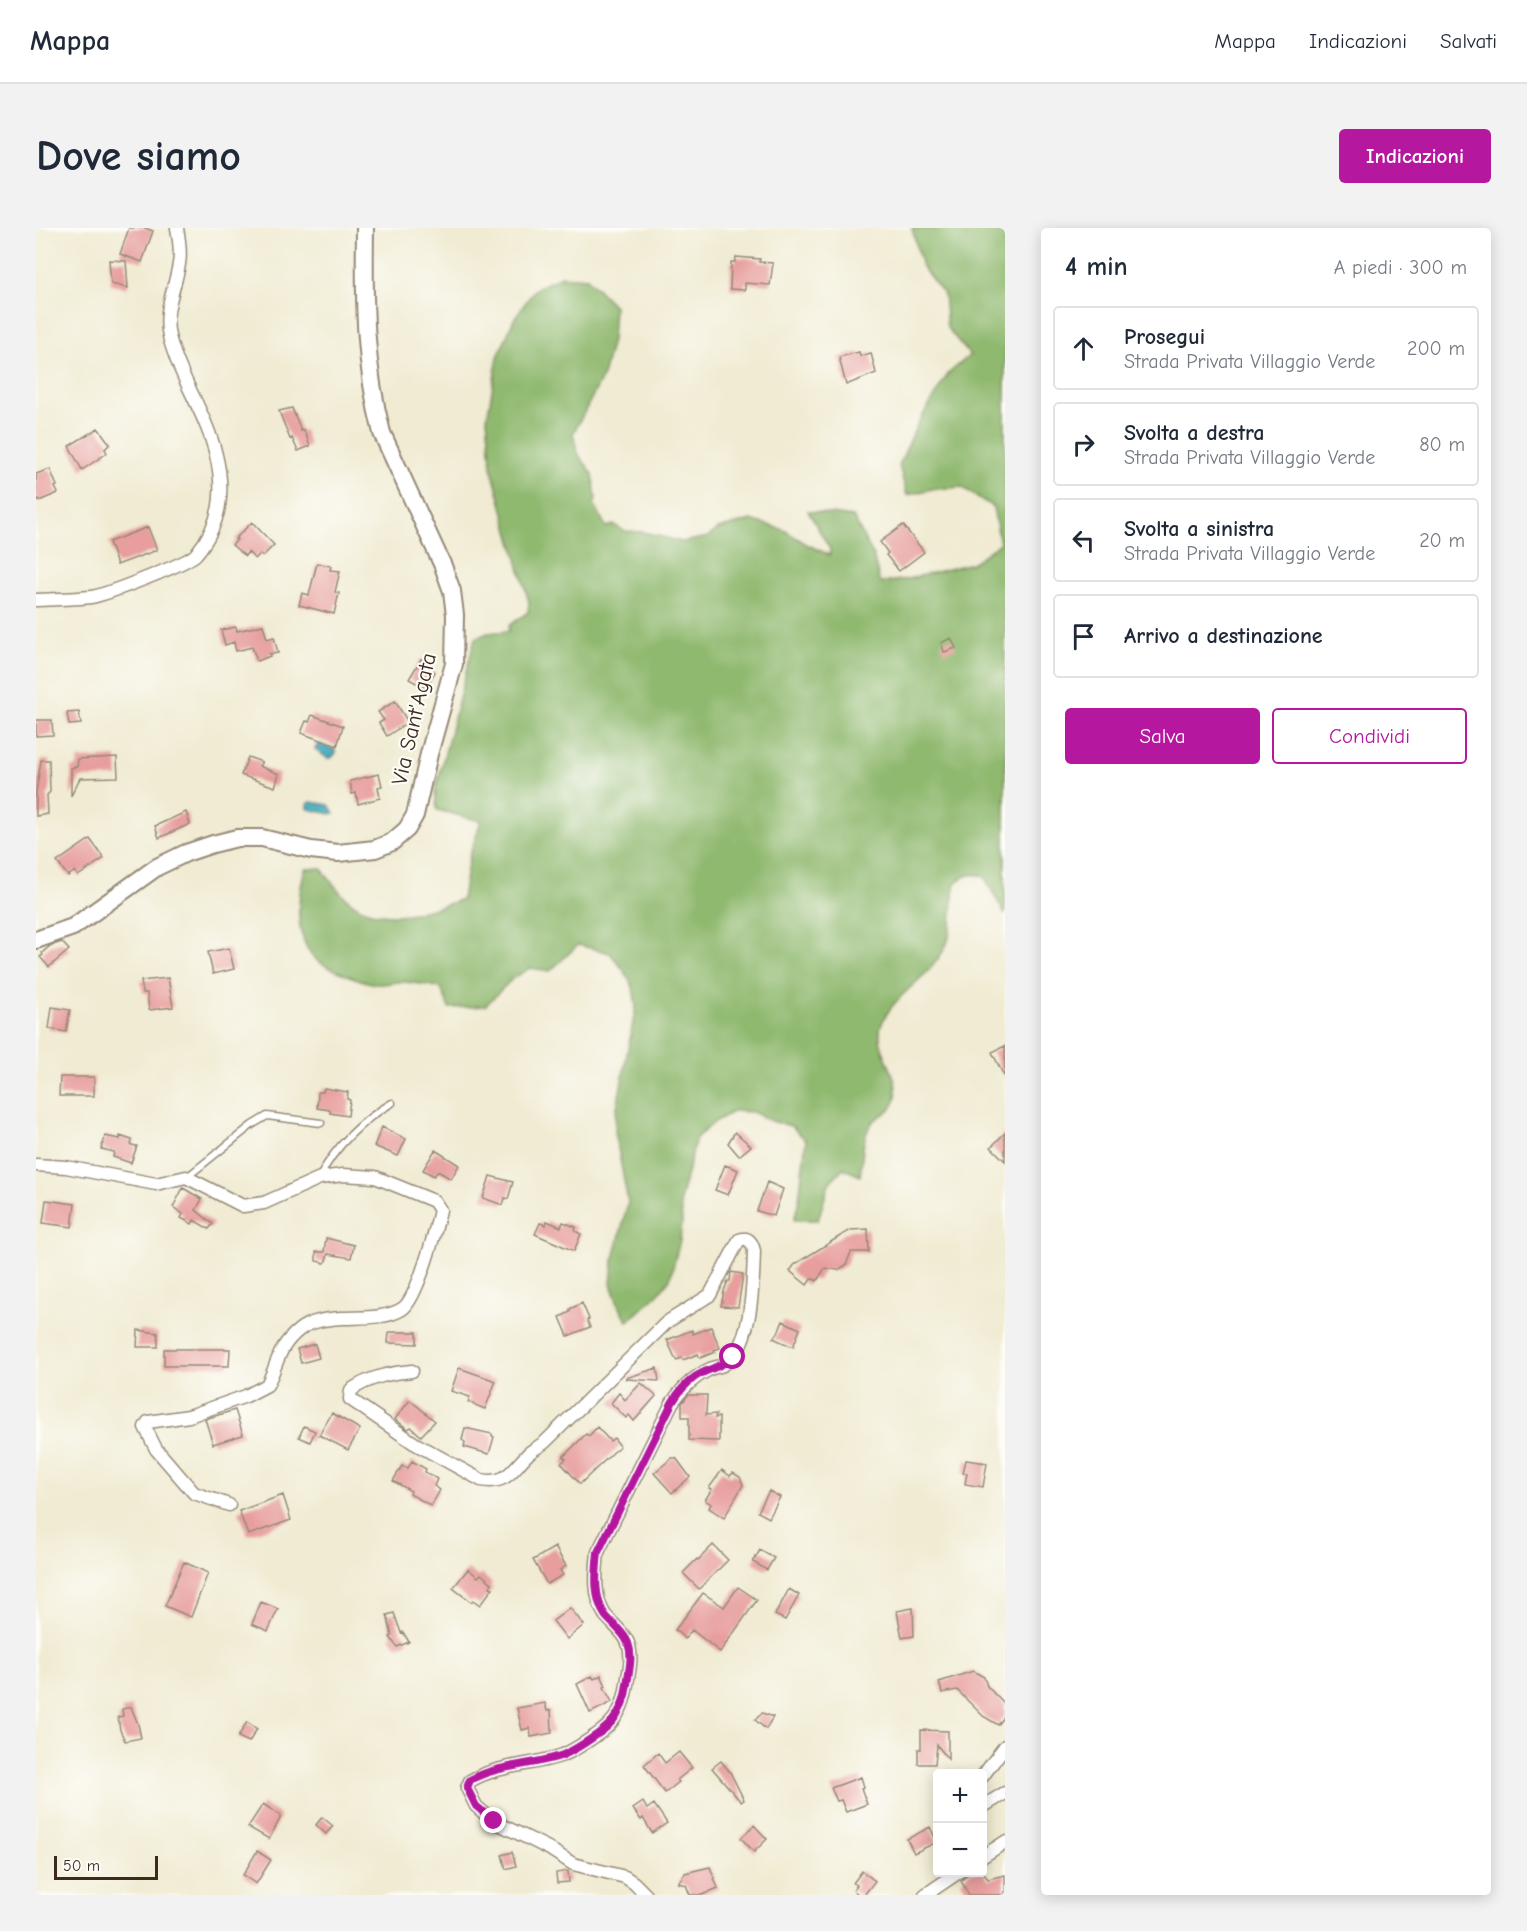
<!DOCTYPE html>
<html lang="it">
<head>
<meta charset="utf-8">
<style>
	body { margin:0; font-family:"Comic Neue",sans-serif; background:#f2f2f3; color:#1f2937 }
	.controls { position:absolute; right:18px; bottom:18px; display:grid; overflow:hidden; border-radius:6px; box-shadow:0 3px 15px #0003 }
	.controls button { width:54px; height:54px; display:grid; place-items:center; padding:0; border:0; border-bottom:2px solid #e0e1e3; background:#fff; color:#1f2937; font:30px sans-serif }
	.scale { position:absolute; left:18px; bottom:15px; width:104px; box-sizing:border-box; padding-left:6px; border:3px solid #3b2a1e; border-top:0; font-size:16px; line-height:21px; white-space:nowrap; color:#3b2a1e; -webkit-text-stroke:4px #fdfcf7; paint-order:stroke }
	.stop { position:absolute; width:18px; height:18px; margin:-14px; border:4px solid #b5179e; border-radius:50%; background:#fff }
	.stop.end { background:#b5179e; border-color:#fff; box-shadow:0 2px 6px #0008 }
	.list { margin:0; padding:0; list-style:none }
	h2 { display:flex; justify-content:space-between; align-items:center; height:78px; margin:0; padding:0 24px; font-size:26px }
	h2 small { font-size:20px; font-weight:400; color:#747a83 }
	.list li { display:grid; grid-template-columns:39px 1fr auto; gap:18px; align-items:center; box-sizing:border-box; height:84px; margin:0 12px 12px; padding:0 12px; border:2px solid #e0e1e3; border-radius:6px }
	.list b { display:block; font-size:22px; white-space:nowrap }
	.list p { margin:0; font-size:20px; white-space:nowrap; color:#747a83 }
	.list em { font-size:20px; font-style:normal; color:#747a83 }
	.actions { display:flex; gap:12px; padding:18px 24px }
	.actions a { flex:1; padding:14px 0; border:2px solid #b5179e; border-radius:6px; text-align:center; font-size:21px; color:#b5179e }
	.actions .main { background:#b5179e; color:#fff }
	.icon { flex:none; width:33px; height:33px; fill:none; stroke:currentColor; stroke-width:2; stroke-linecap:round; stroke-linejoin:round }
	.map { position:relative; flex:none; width:969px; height:1667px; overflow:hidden; border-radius:6px }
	header { display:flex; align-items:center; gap:36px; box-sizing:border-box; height:84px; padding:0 30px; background:#fff; border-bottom:2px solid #e0e1e3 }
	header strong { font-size:28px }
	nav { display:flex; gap:33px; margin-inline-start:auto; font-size:21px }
	.intro { display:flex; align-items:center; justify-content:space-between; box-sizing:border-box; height:144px; padding:0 36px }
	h1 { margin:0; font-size:42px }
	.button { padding:15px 27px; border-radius:6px; background:#b5179e; color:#fff; font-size:21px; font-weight:700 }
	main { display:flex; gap:36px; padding:0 36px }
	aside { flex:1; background:#fff; border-radius:6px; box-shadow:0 3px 15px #0003 }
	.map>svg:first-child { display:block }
	.forest { fill:#90b970; stroke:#667247; stroke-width:1.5 }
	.water { fill:#3faabe; stroke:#3d6a6e; stroke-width:1.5 }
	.building { fill:#e79e9d }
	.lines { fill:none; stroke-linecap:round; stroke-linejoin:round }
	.lane-casing { stroke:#968a78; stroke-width:9 }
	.street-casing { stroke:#968a78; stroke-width:15 }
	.secondary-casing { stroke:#968a78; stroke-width:20 }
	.lane { stroke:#fff; stroke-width:6 }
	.street { stroke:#fff; stroke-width:12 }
	.secondary { stroke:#fff; stroke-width:16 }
	.route { stroke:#b5179e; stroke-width:8 }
	.labels { text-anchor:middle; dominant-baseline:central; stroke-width:4.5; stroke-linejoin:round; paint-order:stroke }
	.street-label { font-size:22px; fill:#3b2a1e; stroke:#fdfcf7 }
</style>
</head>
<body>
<header>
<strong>Mappa</strong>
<nav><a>Mappa</a><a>Indicazioni</a><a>Salvati</a></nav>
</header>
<div class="intro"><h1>Dove siamo</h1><a class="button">Indicazioni</a></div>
<main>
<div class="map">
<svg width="969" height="1667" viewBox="0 0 969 1667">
	<rect width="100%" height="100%" fill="#fdfcf7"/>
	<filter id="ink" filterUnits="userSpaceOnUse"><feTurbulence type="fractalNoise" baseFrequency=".0167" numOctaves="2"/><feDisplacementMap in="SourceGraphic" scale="12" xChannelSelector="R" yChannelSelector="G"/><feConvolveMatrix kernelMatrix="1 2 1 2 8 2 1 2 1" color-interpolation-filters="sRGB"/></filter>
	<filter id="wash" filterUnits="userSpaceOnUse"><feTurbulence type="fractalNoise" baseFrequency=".008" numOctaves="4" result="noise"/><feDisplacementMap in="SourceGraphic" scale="24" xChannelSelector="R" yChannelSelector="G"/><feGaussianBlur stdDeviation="1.35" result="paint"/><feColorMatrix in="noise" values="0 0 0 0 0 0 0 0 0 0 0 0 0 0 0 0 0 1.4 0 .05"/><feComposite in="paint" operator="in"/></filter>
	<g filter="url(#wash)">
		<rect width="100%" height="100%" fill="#f0ebd2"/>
		<path class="forest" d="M 876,0 L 969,0 L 969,687 L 948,648 C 935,645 930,646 919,655 C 914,678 919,701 908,722 C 892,751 859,765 846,795 C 836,820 863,841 860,869 C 858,884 844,886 836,895 C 825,909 827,931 824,948 L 807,940 L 793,955 L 782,992 L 758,992 L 763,972 L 770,912 L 755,898 L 735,893 L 717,884 L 698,883 L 680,893 L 660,910 L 644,973 L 646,993 L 644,1012 L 634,1051 L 622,1066 L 592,1093 L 582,1076 L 575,1056 L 577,1035 L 592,974 L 579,904 L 580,884 L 600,779 L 597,759 L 587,741 L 574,725 L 542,717 L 514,743 L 494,740 L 477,750 L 449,778 L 413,780 L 405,760 C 392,757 378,754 364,754 C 357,754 349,757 341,756 C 329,754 318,750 306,745 C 294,740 279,734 272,722 C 258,697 262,667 269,641 L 285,640 C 296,655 310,675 329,682 C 358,694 398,682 426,671 L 433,630 L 445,593 L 401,582 L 399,563 L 439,410 L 452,405 L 473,403 L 473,398 L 492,384 L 493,374 L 456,242 L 451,190 L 462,129 L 478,91 L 499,61 L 526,48 L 551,50 L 578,78 L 576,112 L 567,148 L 537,206 L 542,226 L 557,246 L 560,271 L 558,276 L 570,299 L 578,297 L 588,303 L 608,304 L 646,314 L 672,309 L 682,301 L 715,292 L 748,302 L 772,317 L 794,327 L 794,321 L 772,283 L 817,289 L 837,327 L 844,355 L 872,351 L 936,335 L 964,315 L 957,279 L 926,259 L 896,261 L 871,267 L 863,237 L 881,197 L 912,146 L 934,127 L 911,100 L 908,66 L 886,39 Z"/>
		<path class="water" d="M 282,516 L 298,521 L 300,525 L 295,530 L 291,530 L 279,521 Z
			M 275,574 L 293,577 L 298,585 L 295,586 L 272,581 L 272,576 Z"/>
		<g id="blocks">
			<path class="building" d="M 93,0 L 109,0 L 117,3 L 106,34 L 84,26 Z
				M 700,29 L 724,31 L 723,34 L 737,35 L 734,57 L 709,55 L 709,62 L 694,61 L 695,34 L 699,34 Z
				M 73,32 L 90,33 L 92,60 L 75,56 Z
				M 823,124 L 824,128 L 835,125 L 840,145 L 810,157 L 803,129 Z
				M 256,180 L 265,203 L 268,202 L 274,218 L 262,223 L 256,210 L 254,211 L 243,183 Z
				M 62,200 L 74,216 L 69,221 L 71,225 L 46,242 L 33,218 Z
				M 14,241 L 21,258 L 19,259 L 22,265 L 3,273 L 3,271 L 0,272 L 0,246 Z
				M 216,294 L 238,317 L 227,328 L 224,326 L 219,331 L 212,324 L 209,328 L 196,317 L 201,312 L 199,311 Z
				M 867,297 L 888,324 L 863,343 L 850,327 L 852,325 L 844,314 Z
				M 112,299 L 121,322 L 81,337 L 73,314 Z
				M 281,335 L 295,338 L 294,342 L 304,343 L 299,364 L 303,365 L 298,386 L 263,377 L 266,365 L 273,367 Z
				M 227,397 L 231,411 L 238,409 L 242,425 L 233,426 L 234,428 L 221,433 L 216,419 L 200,423 L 198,414 L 189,417 L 185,402 L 200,399 L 201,403 Z
				M 915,410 L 920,420 L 908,424 L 905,415 Z
				M 385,431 L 395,436 L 393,440 L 399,444 L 389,460 L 373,451 Z
				M 359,473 L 372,494 L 351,508 L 343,495 L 348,492 L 342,484 Z
				M 43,484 L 45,496 L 33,497 L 31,485 Z
				M 276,487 L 307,498 L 301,518 L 265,505 L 270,493 L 273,494 Z
				M 0,492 L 16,492 L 17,507 L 0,508 Z
				M 81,529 L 82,549 L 44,550 L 35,568 L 35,540 L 41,539 L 42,531 Z
				M 212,529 L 226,534 L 223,538 L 243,546 L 239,559 L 205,547 Z
				M 5,532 L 13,532 L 14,564 L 11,567 L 12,586 L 0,588 L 0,565 Z
				M 343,546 L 346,558 L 342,559 L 344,570 L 322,576 L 320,565 L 316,566 L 314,553 Z
				M 150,584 L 154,596 L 123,610 L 119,598 Z
				M 54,611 L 68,630 L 42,648 L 39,643 L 32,648 L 21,634 Z
				M 26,714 L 33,722 L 13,739 L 4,729 L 7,727 L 6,725 L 14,718 Z
				M 193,720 L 198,741 L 177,746 L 172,724 Z
				M 132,750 L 137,779 L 113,782 L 111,765 L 107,765 L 105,753 Z
				M 16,779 L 34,782 L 30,804 L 13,801 Z
				M 969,818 L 969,850 L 956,824 Z
				M 24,849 L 58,849 L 58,868 L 23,868 Z
				M 288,860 L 312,864 L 311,871 L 314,872 L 312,888 L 294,885 L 294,882 L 281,880 L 282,864 L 287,864 Z
				M 346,899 L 370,911 L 362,928 L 338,918 Z
				M 699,904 L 715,918 L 703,928 L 692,915 Z
				M 969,905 L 969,933 L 955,919 Z
				M 69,908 L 84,911 L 84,908 L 96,912 L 95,917 L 101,918 L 95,935 L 77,929 L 78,924 L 65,921 Z
				M 399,922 L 423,937 L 415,951 L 402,943 L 398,948 L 387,942 Z
				M 689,937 L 702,942 L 692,967 L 679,962 Z
				M 454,948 L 477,954 L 472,971 L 469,970 L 467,977 L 447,970 Z
				M 731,954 L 747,961 L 738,988 L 721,983 Z
				M 147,960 L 166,971 L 160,982 L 177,996 L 173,1001 L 158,992 L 156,996 L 145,990 L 147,986 L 137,979 Z
				M 10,972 L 39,976 L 36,999 L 7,995 Z
				M 511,993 L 525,999 L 527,994 L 540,999 L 539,1003 L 545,1006 L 538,1023 L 499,1006 L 504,995 L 510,997 Z
				M 832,1001 L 833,1024 L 815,1024 L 810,1037 L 802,1042 L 789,1040 L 781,1053 L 776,1050 L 771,1057 L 754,1043 L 759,1036 L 806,1007 L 815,1002 Z
				M 290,1010 L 318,1017 L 315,1030 L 292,1026 L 289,1035 L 280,1033 L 280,1024 L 288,1024 Z
				M 695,1044 L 707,1046 L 702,1079 L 685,1078 L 688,1063 L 692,1053 L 694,1053 Z
				M 546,1075 L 553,1091 L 551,1092 L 554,1099 L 532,1108 L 524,1089 L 534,1084 L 534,1081 Z
				M 747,1093 L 764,1101 L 757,1119 L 737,1110 L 742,1105 Z
				M 675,1099 L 684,1120 L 678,1122 L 679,1124 L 664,1130 L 662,1126 L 647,1132 L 646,1130 L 640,1132 L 631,1112 L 656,1102 L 657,1106 Z
				M 102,1102 L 122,1105 L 122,1119 L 101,1119 Z
				M 353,1104 L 381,1104 L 381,1116 L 352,1115 Z
				M 279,1116 L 283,1130 L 265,1135 L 261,1121 Z
				M 128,1121 L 194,1121 L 193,1138 L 128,1138 Z
				M 423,1140 L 460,1153 L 449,1181 L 432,1174 L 434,1169 L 415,1163 Z
				M 621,1140 L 623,1153 L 590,1151 L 590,1150 Z
				M 605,1155 L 620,1168 L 598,1193 L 593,1187 L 590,1190 L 575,1175 L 583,1165 L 589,1172 Z
				M 652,1167 L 671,1167 L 670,1187 L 680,1186 L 679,1190 L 683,1189 L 683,1213 L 653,1212 L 653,1189 L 646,1189 L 646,1175 Z
				M 374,1172 L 399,1193 L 385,1208 L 375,1199 L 372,1201 L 359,1191 Z
				M 199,1182 L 207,1207 L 177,1216 L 169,1191 Z
				M 296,1185 L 324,1201 L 312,1222 L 283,1207 Z
				M 268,1198 L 279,1203 L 274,1214 L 263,1209 Z
				M 561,1199 L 574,1213 L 578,1210 L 584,1218 L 544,1256 L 525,1235 L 530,1231 L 527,1229 L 550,1206 L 553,1208 Z
				M 429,1200 L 456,1206 L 456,1208 L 458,1209 L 453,1226 L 428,1219 L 429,1214 L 426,1212 Z
				M 636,1230 L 640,1230 L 654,1249 L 636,1265 L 618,1245 Z
				M 930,1232 L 951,1235 L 947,1259 L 929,1256 L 931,1245 L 927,1245 Z
				M 376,1233 L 390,1241 L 389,1244 L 401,1251 L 398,1258 L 404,1262 L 395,1278 L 374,1266 L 375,1263 L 357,1253 L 366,1238 L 372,1240 Z
				M 686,1242 L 694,1248 L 697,1245 L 704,1249 L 707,1257 L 688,1290 L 673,1280 L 675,1276 L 669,1272 L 676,1261 L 673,1260 Z
				M 733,1263 L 744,1269 L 733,1290 L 722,1284 Z
				M 247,1267 L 255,1292 L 212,1307 L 203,1283 Z
				M 677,1317 L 692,1332 L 663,1361 L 647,1345 L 661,1331 L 662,1332 Z
				M 519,1319 L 530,1338 L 524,1342 L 527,1347 L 511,1356 L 497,1332 Z
				M 724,1322 L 738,1330 L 731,1342 L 717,1334 Z
				M 148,1334 L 172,1345 L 155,1389 L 129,1378 Z
				M 432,1341 L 442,1349 L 445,1346 L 456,1355 L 454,1359 L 457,1360 L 444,1377 L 437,1372 L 435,1374 L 417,1360 Z
				M 702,1359 L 721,1372 L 684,1424 L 656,1402 L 649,1411 L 639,1402 L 667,1365 L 688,1379 Z
				M 753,1361 L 763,1367 L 749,1392 L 739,1387 Z
				M 225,1374 L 242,1381 L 232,1403 L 216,1396 Z
				M 534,1380 L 548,1397 L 531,1411 L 517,1393 Z
				M 877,1380 L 878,1408 L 866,1410 L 861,1383 Z
				M 358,1385 L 365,1405 L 367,1404 L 373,1414 L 361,1419 L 354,1409 L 356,1408 L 351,1387 Z
				M 937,1443 L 948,1449 L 951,1458 L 969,1477 L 969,1488 L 962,1497 L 947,1488 L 921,1462 L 906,1465 L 903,1454 Z
				M 565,1447 L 570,1458 L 568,1459 L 576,1474 L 554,1485 L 541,1456 L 556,1448 L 558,1451 Z
				M 509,1475 L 511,1483 L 515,1482 L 516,1505 L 495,1509 L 494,1500 L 486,1502 L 481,1480 Z
				M 95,1479 L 102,1496 L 105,1510 L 89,1513 L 84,1502 L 82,1489 L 87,1488 L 86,1481 Z
				M 726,1485 L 737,1489 L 730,1501 L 719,1492 Z
				M 211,1494 L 221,1501 L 213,1514 L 202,1509 Z
				M 885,1502 L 912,1503 L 912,1531 L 901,1517 L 899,1536 L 882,1536 L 882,1521 L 885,1521 Z
				M 643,1524 L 656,1540 L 641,1552 L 643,1554 L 629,1565 L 608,1537 L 622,1525 L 629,1535 Z
				M 685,1533 L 694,1544 L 708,1572 L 705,1574 L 676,1540 Z
				M 825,1549 L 828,1559 L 825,1560 L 831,1576 L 810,1584 L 805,1572 L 801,1573 L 795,1560 Z
				M 607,1574 L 611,1581 L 618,1576 L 631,1595 L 616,1605 L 607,1590 L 605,1592 L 597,1581 Z
				M 227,1576 L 244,1587 L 244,1591 L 233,1611 L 212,1599 Z
				M 286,1589 L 297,1598 L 290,1606 L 280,1597 Z
				M 718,1597 L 731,1611 L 718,1624 L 705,1610 Z
				M 894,1599 L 901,1614 L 878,1625 L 871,1611 Z
				M 221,1623 L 235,1632 L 220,1656 L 207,1647 Z
				M 476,1624 L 480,1638 L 470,1641 L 466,1627 Z
				M 674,1639 L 682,1660 L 666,1667 L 654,1667 L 650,1657 L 642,1655 L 649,1645 Z
				M 532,1643 L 533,1654 L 521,1655 L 520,1645 Z
				M 826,1643 L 839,1653 L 828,1667 L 823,1667 L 817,1662 L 821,1657 L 817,1655 Z
				M 934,1644 L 947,1644 L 952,1651 L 969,1647 L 969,1667 L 933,1667 L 925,1653 Z"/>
		</g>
	</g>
	<g filter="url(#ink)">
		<use href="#blocks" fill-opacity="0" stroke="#968a78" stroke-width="1.5"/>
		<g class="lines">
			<defs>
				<path id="lane" d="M 151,949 L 216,897 L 231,888 L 285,895
					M 284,949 C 297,920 329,890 356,875"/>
				<path id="street" d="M 0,372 C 18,371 37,371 55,369 C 69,367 153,335 160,326 C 185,296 189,264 180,227 C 170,185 143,149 133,108 C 127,83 139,61 143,36 C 145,26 143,11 141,0
					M 0,937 L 30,939 L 120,956 L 150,949 L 207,978 L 228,975 L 284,950 L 307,947 L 339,949 L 398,973 L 404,982 C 400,1001 381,1072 366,1081 C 350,1091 326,1089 307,1090 C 293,1091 275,1092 263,1102 C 241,1120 243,1134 231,1157 L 210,1168 L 153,1188 L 112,1194 L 109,1199 L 120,1221 L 158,1265 L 193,1277
					M 376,1143 C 354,1145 334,1149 315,1162 L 314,1171 L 378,1215 L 445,1252 C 472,1257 476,1241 493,1225 C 498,1221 504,1218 509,1214 L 631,1094 L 674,1067 L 703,1012 C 712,1008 716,1014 718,1023 C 717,1052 717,1121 687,1137 C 683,1139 678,1139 674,1141 C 657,1149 646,1160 636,1175 L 562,1324 C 560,1344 557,1369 569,1387 C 576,1396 588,1404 592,1415 C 597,1428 593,1443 591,1456 C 588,1480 579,1495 559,1508 C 549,1515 539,1522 527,1527 C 497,1538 463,1536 434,1553 L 431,1560 L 440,1578 L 457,1593 L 512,1620 L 537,1636 L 589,1649 L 598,1655 L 610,1667
					M 946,1549 L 969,1518
					M 946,1579 L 969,1565
					M 946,1629 L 969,1614
					M 889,1667 L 923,1644"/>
				<path id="secondary" d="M 0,712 L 37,699 L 121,639 L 150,625 L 177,616 L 201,610 L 226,610 L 275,622 L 302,625 L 339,621 L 356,614 L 371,601 L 379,587 L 393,526 L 418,436 L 419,387 L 416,363 L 407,338 L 346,205 C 328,136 328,71 329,0"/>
			</defs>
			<use href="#lane" class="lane-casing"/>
			<use href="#street" class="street-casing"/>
			<use href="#secondary" class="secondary-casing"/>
			<use href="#lane" class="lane"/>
			<use href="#street" class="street"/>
			<use href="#secondary" class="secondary"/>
		</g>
	</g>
	<g class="lines" filter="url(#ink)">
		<path class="route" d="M 458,1593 L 440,1578 L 431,1560 L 434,1552 C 463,1536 497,1538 527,1527 C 539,1522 549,1515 559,1508 C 579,1495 588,1480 591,1456 C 593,1443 597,1428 592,1415 C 588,1404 576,1396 569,1387 C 557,1369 560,1344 562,1324 L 636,1175 C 642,1165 649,1156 659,1149 C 671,1141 686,1139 697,1129"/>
	</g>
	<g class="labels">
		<g class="street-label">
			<text transform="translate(378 491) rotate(-77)">Via Sant'Agata</text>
		</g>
	</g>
</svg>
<div class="controls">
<button>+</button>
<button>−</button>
</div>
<div class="scale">50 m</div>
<div class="stop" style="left:697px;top:1129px"></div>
<div class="stop end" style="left:458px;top:1593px"></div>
</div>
<aside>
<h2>4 min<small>A piedi · 300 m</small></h2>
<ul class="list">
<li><svg class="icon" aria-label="ahead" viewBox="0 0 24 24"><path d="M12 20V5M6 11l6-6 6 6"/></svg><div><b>Prosegui</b><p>Strada Privata Villaggio Verde</p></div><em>200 m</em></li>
<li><svg class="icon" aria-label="right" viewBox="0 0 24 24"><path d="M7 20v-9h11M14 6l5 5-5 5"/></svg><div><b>Svolta a destra</b><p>Strada Privata Villaggio Verde</p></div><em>80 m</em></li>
<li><svg class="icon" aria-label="left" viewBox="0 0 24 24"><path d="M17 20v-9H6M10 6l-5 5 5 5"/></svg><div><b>Svolta a sinistra</b><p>Strada Privata Villaggio Verde</p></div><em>20 m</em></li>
<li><svg class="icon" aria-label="arrive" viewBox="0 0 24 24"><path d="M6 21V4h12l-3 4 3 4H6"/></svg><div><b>Arrivo a destinazione</b></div></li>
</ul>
<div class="actions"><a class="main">Salva</a><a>Condividi</a></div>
</aside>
</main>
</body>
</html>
